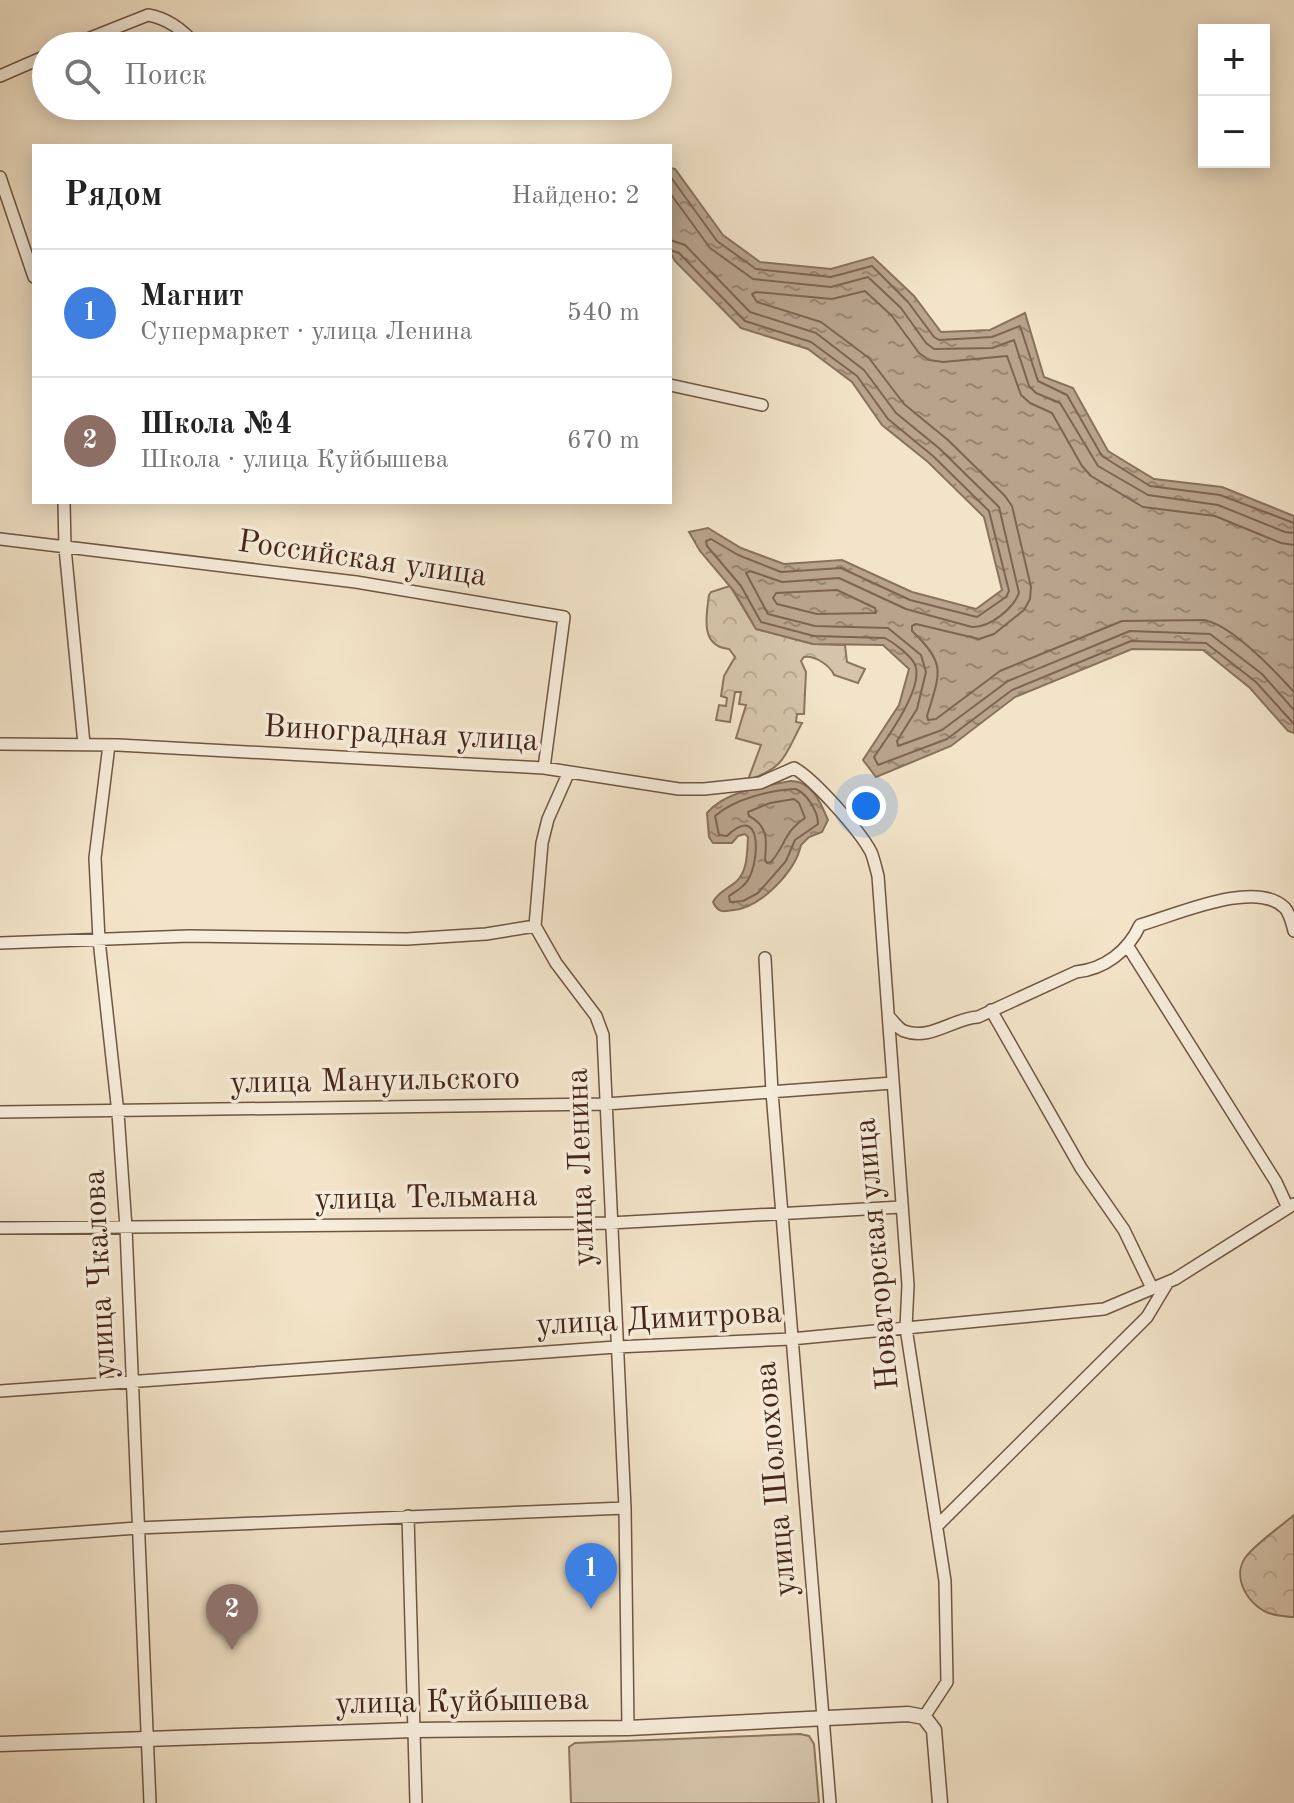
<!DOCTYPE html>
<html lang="ru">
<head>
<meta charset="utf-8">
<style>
	body { margin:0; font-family:"Old Standard TT",serif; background:#f2f2f2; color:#222 }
	.controls { position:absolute; right:24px; top:24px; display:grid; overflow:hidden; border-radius:0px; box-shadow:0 4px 20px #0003 }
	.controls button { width:72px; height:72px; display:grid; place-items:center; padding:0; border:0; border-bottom:2px solid #e0e0e0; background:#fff; color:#222; font:40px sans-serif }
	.you { position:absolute; left:866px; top:806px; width:28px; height:28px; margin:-20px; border:6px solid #fff; border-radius:50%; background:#1a73e8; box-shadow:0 0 0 12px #1a73e833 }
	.badge { display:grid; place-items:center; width:52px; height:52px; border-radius:50%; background:#8f2418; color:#fff; font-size:26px; font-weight:700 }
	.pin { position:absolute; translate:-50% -66px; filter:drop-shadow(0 2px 4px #0008) }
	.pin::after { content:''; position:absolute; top:42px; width:28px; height:24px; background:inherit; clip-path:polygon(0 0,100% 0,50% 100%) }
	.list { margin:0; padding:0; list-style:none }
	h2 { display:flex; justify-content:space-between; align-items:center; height:104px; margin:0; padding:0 32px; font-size:34px }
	h2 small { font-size:26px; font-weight:400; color:#767676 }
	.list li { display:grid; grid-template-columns:52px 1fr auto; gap:24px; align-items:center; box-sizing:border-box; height:128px; padding:0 32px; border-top:2px solid #e0e0e0 }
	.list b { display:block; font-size:30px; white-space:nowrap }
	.list p { margin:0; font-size:26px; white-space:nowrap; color:#767676 }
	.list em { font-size:26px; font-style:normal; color:#767676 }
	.icon { flex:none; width:44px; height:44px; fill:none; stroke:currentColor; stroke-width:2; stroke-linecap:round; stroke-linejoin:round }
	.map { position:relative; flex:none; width:1294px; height:1803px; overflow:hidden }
	.search { position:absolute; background:#fff; box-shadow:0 4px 20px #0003; left:32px; top:32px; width:640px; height:88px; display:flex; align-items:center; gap:20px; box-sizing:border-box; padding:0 28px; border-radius:44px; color:#767676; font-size:30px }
	.panel { position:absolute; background:#fff; box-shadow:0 4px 20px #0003; left:32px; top:144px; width:640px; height:360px; border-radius:0px }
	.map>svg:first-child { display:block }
	.green { fill:#d5c4ab; stroke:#8d7460; stroke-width:2 }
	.forest { fill:url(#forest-crowns); stroke:#8d7460; stroke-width:2 }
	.water { fill:url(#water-ripples); stroke:#8a715d; stroke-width:2 }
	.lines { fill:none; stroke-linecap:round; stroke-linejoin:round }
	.shore { stroke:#7e6451; stroke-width:2 }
	.minor-casing { stroke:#705543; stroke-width:14 }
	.tertiary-casing { stroke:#705543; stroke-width:17 }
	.minor { stroke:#f7eddc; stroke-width:11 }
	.tertiary { stroke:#f7eddc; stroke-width:14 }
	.labels { text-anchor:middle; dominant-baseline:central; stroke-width:7; stroke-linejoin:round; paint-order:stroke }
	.street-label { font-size:32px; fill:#452516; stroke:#f7eddc }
</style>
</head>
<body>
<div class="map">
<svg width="1294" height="1803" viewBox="0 0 1294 1803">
	<defs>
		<pattern id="forest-crowns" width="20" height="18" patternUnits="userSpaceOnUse" patternTransform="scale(2)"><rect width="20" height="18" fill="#d5c4ab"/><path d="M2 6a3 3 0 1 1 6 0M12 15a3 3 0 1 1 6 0" fill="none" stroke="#b8a892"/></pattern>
		<pattern id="water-ripples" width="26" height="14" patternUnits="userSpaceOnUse" patternTransform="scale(2)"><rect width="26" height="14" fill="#b8a38c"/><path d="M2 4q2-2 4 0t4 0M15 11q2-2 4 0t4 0" fill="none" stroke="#978571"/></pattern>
	</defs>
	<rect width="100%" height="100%" fill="#f3e4c9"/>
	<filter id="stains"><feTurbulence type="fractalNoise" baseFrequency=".0025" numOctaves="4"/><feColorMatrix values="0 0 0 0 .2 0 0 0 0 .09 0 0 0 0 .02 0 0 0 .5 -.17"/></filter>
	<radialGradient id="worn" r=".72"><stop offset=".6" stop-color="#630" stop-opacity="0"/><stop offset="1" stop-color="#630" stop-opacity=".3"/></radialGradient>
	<path class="green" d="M 800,1734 L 809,1736 L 814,1744 L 819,1803 L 571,1803 L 569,1747 L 575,1743 Z"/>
	<path class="forest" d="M 730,586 L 756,629 L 813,644 L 845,645 L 847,662 L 865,669 L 858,683 L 834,675 C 830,665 814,655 804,657 L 801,661 L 806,672 L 804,714 L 797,714 L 796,722 L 802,723 C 785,754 786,768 748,780 L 761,745 L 736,738 L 746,705 L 739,704 L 741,692 L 735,692 L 730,722 L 716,720 L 719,705 L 726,706 L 727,698 L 721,696 L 724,676 L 735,657 L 729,649 C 700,646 706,617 709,595 L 711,592 Z
		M 1294,1515 L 1294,1617 L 1291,1617 C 1285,1616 1278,1616 1272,1614 C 1250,1608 1231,1579 1245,1558 C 1255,1544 1280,1527 1294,1515 Z"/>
	<path class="water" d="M 670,168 L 675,169 L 723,235 L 760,262 L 831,269 L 873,257 L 914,296 L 941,332 L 990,330 L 1025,313 L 1044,377 L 1073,388 L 1108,451 L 1154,479 L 1222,487 L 1294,516 L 1294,733 L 1288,731 L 1250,688 L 1203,650 L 1132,649 L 1015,697 L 951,746 L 876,777 L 863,760 L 899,705 L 909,669 L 883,645 L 813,644 L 756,629 L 734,591 L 700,551 L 689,532 L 708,528 L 741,548 L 784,564 L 842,560 L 912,592 L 976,609 L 1002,590 L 984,517 L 928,462 L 882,425 L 852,382 L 808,349 L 741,328 L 675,261 L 670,252 Z
		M 791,781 C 812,781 821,803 828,820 L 822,832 L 809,837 L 801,845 C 795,872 761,907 734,910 C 723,912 718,913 713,902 C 719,891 728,889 737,881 C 748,870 747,851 748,837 L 745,834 L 738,836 L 732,843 L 713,843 L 709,837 L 707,813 C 725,791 764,786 791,781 Z"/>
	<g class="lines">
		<path class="shore" d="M 670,176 L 717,241 L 756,269 L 831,277 L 872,266 L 908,302 L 934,337 L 939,340 L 992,337 L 1020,326 L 1038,381 L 1067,395 L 1102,456 L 1150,486 L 1220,495 L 1294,523
			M 670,193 L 710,248 L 753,279 L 831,287 L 868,277 L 901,308 L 926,343 L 934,349 L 992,348 L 1014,340 L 1029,386 L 1036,393 L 1060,403 L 1098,466 L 1148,495 L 1218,505 L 1285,532 L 1294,533
			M 670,240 L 685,245 L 750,312 L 816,333 L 864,370 L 896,413 L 940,449 L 999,507 L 1019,593 C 1013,609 989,628 972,627 L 906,609 L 839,578 L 782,582 L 750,571 L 746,573 L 768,614 L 815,626 L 888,628 L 921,655 L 926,672 L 917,709 L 897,741 L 898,746 L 942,730 L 1008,681 L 1130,631 L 1210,634 L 1262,674 L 1294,710
			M 670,250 L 679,253 L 745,321 L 811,342 L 857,376 L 888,419 L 933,456 L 989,511 L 1009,591 L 1006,597 L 977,617 L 910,600 L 841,568 L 781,572 L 738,555 L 711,539 L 706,541 L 707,546 L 741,586 L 761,622 L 814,636 L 885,638 C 894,643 915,658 916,668 C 921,692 887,738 874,757 L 878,765 L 947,739 L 1012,690 L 1131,641 L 1206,643 L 1256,682 L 1294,724
			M 1294,545 L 1281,543 L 1215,516 L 1143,507 L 1091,476 L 1082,466 L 1052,413 L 1030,403 L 1021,395 L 1007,356 L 943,362 L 929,360 L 919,353 L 892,316 L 865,291 L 832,299 L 756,292 L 752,294 L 757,302 L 821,322 L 869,358 L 904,404 L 948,440 L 1005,496 L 1012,506 L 1031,587 L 1030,599 L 1024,610 L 994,634 L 979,639 L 916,624 L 912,626 L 912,631 C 947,664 940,673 927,716 L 928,720 L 936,719 L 1000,671 L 1122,621 L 1204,620 C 1232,625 1275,671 1294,692
			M 837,590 L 875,608 L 876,613 L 817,614 L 777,604 L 773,598 L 776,593 Z
			M 796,789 C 807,794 818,811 818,824 L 795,840 L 786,861 L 758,893 L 743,901 L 730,902 L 729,896 C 736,891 743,888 748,880 C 760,860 762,802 727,836 L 719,835 L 715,816 C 734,799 771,790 796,789 Z
			M 794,799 L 799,803 L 805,818 C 783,833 786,845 771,862 L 767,863 L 765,859 C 767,840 768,826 749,816 L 748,812 L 770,803 Z"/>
		<defs>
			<path id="minor" d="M 70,46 L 148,15 C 167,18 184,31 197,46
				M 0,76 L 46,56
				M 0,177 L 34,277
				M 670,385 L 762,405
				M 64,502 L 65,548 L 84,744
				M 0,539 L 356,582 L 564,617 L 544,768
				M 0,744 L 118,745 L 544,768 L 679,789 L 704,789 L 760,783 L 794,768 C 814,779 860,831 871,852 C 874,859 876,869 878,876 L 908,1285 L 906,1328 L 945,1581 L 947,1682 L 924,1717
				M 109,745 L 95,858 L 99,940 L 118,1113 L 126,1228 L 150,1803
				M 568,774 L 548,819 L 542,843 L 535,926 L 556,963 L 596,1016 L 603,1035 L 625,1508 L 628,1728
				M 0,943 L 189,936 L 407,939 L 486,934 L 535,926
				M 1127,945 L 1276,1182 L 1288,1208
				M 765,958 L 772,1092 L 830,1803
				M 991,1010 L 1081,1168 L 1124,1230 L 1152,1288
				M 890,1018 C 894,1022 899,1029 904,1031 C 930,1041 954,1018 978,1017 L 1076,972 C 1105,969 1128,951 1140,925 C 1174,916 1255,878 1285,908 C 1290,914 1292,923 1294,931
				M 0,1112 L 606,1104 L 893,1083
				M 0,1228 L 610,1223 L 901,1207
				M 0,1391 L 616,1347 L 791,1339 L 1104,1309 L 1175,1279 L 1294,1204
				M 408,1516 L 416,1803
				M 938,1525 L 1147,1317 L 1168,1282
				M 0,1538 L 137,1528 L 625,1508"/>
			<path id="tertiary" d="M 0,1744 L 414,1730 L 628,1728 L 908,1714 L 924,1717 L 934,1730 L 940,1803"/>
		</defs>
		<use href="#minor" class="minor-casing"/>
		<use href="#tertiary" class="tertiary-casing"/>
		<use href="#minor" class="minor"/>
		<use href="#tertiary" class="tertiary"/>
	</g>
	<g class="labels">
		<g class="street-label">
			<text transform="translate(362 560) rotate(8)">Российская улица</text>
			<text transform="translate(401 735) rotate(3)">Виноградная улица</text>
			<text transform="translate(375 1082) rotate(-1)">улица Мануильского</text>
			<text transform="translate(582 1167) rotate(-92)">улица Ленина</text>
			<text transform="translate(426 1199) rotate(-1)">улица Тельмана</text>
			<text transform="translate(878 1254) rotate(-95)">Новаторская улица</text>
			<text transform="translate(101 1274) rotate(-93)">улица Чкалова</text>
			<text transform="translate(659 1320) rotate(-3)">улица Димитрова</text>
			<text transform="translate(777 1479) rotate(-95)">улица Шолохова</text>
			<text transform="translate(462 1703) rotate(-1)">улица Куйбышева</text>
		</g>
	</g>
	<rect width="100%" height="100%" filter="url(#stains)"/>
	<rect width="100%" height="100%" fill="url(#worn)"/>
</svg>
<div class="controls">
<button>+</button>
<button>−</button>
</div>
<div class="you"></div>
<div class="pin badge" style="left:591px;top:1609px;background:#3f7fe0">1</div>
<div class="pin badge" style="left:232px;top:1650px;background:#8d6e63">2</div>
<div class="search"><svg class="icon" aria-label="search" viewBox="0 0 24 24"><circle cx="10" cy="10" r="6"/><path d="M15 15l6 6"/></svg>Поиск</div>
<section class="panel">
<h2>Рядом<small>Найдено: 2</small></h2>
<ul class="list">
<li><span class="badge" style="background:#3f7fe0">1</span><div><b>Магнит</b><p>Супермаркет · улица Ленина</p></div><em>540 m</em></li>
<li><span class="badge" style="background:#8d6e63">2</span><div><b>Школа №4</b><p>Школа · улица Куйбышева</p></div><em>670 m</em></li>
</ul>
</section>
</div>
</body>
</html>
